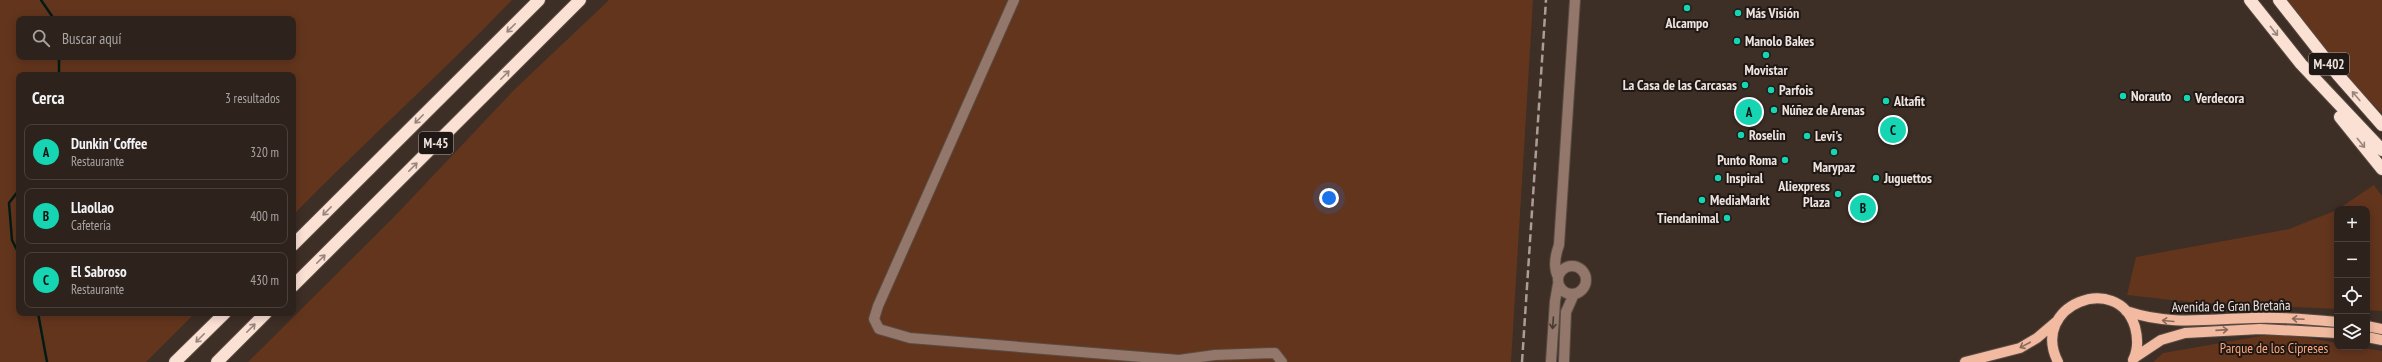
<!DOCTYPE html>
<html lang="es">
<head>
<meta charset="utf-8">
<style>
	body { margin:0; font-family:"PT Sans Narrow",sans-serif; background:#3a2f29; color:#f1f3f6 }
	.controls { position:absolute; right:12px; bottom:12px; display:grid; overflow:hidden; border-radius:8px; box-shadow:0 2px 10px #0003 }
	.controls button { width:36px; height:36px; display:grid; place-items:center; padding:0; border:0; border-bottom:1px solid #493f3b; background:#2e221c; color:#f1f3f6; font:20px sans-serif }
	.you { position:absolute; left:1329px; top:198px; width:14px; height:14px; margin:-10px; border:3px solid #fff; border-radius:50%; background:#1a73e8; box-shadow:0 0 0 6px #1a73e833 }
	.badge { display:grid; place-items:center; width:26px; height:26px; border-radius:50%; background:#15d5b3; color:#111; font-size:13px; font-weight:700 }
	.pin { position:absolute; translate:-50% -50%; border:2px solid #fff; box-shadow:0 1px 4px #0006 }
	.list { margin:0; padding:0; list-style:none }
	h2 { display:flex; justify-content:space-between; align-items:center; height:52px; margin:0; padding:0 16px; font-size:17px }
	h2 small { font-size:13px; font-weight:400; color:#a7a4a3 }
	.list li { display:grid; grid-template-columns:26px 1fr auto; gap:12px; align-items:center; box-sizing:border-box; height:56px; margin:0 8px 8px; padding:0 8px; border:1px solid #493f3b; border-radius:8px }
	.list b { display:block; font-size:15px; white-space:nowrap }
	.list p { margin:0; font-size:13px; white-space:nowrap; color:#a7a4a3 }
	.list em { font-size:13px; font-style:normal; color:#a7a4a3 }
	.icon { flex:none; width:22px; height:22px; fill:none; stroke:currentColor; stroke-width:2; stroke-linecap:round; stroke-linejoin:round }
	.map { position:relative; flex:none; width:2382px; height:362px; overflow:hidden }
	.search { position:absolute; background:#2e221c; box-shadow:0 2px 10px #0003; left:16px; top:16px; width:280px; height:44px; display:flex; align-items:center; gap:10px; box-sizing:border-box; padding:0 14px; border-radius:8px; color:#a7a4a3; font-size:15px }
	.panel { position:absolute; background:#2e221c; box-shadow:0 2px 10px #0003; left:16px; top:72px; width:280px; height:244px; border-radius:8px }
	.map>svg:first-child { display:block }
	.green { fill:#63351d; fill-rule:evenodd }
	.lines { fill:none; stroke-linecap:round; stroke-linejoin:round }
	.stream { stroke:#021b15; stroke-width:2.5 }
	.minor-casing { stroke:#594b43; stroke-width:12 }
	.major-casing { stroke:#594b43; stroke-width:12 }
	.highway-casing { stroke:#594b43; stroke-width:14 }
	.minor { stroke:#92776a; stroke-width:10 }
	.major { stroke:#f2bba1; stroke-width:10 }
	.highway { stroke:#fbe0d4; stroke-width:12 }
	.rail { stroke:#aa9d97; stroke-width:2.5; stroke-dasharray:8 4; stroke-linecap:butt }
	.oneway { stroke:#98867e }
	.oneway2 { stroke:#886a5a }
	.oneway3 { stroke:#473932 }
	.poi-dot { fill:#15d5b3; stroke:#1f1814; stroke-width:1.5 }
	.labels { text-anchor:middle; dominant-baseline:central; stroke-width:4; stroke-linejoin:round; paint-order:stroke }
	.shield { fill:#1f1814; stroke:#b0a6a1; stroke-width:1 }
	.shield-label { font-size:13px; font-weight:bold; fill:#eee3de }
	.poi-label { font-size:14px; font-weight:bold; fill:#eee3de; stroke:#1f1814; text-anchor:start }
	.street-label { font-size:14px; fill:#eee3de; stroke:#1f1814 }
	.park-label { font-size:14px; fill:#fda77d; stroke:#1f1814 }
</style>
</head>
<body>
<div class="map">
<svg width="2382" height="362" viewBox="0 0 2382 362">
	<rect width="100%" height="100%" fill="#3d2e26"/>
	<path class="green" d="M 0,0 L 512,0 C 441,74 365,142 293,215 L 293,75 L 19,75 L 19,313 L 195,313 L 146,362 L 0,362 ZM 19,19 L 293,19 L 293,57 L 19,57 Z
		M 609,0 L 1533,0 L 1511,362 L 248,362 L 393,218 L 514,90 Z
		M 2284,0 L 2382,0 L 2382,113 L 2344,75 Z
		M 2374,185 L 2382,196 L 2382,311 L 2367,310 L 2367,209 L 2338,209 Z
		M 2337,210 L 2337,309 L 2190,302 L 2127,295 L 2136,257 L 2289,229 Z
		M 2278,333 L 2337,343 L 2337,347 L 2357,347 L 2382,351 L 2382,362 L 2153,362 L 2163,353 Z"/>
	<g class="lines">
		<path class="stream" d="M 41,0 L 54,19
			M 59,75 L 59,57
			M 19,190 L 9,203 L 12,240 L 19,254
			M 38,313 L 47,362"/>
		<defs>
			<path id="minor" d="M 1014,0 L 878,306 L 874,319 L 879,329 L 910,338 L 1179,360 L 1215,355 L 1275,353 L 1282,362
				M1558 280a14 14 0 1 1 28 0a14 14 0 1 1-28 0Z
				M 1558,277 C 1553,267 1555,256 1559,245 L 1575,0
				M 1551,362 L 1555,301 L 1558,284
				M 1564,362 L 1566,312 L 1574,294"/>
			<path id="major" d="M 2126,311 C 2171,326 2206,319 2252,318 C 2280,317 2309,319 2337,322
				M 2367,326 L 2382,329
				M 2367,337 L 2382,340
				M 2134,358 L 2161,340 L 2185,333 L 2260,329 L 2337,333
				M 1965,362 L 2020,348 L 2037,338 L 2057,321
				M 2058,362 C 2029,305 2118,271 2135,327 C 2138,338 2138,350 2133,360"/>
			<path id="highway" d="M 2250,0 L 2301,64 L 2382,150
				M 2279,0 L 2338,75 L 2382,125
				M 2340,117 L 2382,169
				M 293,245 L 539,0
				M 293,286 L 580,0
				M 175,362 L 225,313
				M 217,362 L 266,313"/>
		</defs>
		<use href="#minor" class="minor-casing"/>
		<use href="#major" class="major-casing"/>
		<use href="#highway" class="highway-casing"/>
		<use href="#minor" class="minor"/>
		<use href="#major" class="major"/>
		<use href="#highway" class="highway"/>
		<path class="rail" d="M 1522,362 L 1546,0"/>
	</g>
	<defs><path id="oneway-shaft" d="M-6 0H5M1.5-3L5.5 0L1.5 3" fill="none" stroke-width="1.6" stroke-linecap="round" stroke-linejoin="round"/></defs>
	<g class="oneway">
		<use href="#oneway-shaft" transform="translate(511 28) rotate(135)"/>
		<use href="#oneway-shaft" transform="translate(2274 31) rotate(52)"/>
		<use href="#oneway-shaft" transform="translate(505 75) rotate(-45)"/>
		<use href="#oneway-shaft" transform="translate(2356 96) rotate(-130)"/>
		<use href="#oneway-shaft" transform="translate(419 119) rotate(135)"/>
		<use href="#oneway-shaft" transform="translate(2361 143) rotate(51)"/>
		<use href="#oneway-shaft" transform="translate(413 167) rotate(-45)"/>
		<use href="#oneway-shaft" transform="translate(327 211) rotate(135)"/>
		<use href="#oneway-shaft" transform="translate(321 259) rotate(-45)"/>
		<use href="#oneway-shaft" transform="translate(251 328) rotate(-45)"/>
		<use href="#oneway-shaft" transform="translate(200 338) rotate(135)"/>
	</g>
	<g class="oneway2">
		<use href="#oneway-shaft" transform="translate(2298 319) rotate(-177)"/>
		<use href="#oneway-shaft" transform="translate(2168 321) rotate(-175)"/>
		<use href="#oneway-shaft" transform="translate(2222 330) rotate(-4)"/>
		<use href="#oneway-shaft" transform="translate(2025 345) rotate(152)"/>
	</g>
	<use class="oneway3" href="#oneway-shaft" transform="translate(1553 323) rotate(94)"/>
	<g class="poi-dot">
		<circle cx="1687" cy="8" r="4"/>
		<circle cx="1738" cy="13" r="4"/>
		<circle cx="1737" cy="41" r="4"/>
		<circle cx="1766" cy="55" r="4"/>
		<circle cx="1745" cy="85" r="4"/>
		<circle cx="1771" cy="90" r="4"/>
		<circle cx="2123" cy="96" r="4"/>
		<circle cx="2187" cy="98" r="4"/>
		<circle cx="1886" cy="101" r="4"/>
		<circle cx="1774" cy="110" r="4"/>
		<circle cx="1741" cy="135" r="4"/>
		<circle cx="1807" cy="136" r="4"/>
		<circle cx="1834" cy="152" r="4"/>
		<circle cx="1785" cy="160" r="4"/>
		<circle cx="1718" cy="178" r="4"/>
		<circle cx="1876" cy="178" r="4"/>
		<circle cx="1838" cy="194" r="4"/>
		<circle cx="1702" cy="200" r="4"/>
		<circle cx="1727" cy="218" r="4"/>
	</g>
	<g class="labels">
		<g class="shield">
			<rect x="2309" y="53" width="40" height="22" rx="3"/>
			<rect x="419" y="132" width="34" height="22" rx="3"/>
		</g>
		<g class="shield-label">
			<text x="2329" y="64">M-402</text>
			<text x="436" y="143">M-45</text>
		</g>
		<g class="poi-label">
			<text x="1746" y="13">Más Visión</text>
			<text x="1687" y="23" text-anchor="middle">Alcampo</text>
			<text x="1745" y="41">Manolo Bakes</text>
			<text x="1766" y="70" text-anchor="middle">Movistar</text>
			<text x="1737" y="85" text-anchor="end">La Casa de las Carcasas</text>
			<text x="1779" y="90">Parfois</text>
			<text x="2131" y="96">Norauto</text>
			<text x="2195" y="98">Verdecora</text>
			<text x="1894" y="101">Altafit</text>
			<text x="1782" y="110">Núñez de Arenas</text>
			<text x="1749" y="135">Roselin</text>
			<text x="1815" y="136">Levi's</text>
			<text x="1777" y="160" text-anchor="end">Punto Roma</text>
			<text x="1834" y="167" text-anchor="middle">Marypaz</text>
			<text x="1726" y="178">Inspiral</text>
			<text x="1884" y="178">Juguettos</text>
			<text x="1830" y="186" text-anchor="end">Aliexpress<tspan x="1830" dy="16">Plaza</tspan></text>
			<text x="1710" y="200">MediaMarkt</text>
			<text x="1719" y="218" text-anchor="end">Tiendanimal</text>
		</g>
		<g class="street-label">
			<text transform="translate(2231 306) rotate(-1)">Avenida de Gran Bretaña</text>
		</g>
		<g class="park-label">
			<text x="2274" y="348">Parque de los Cipreses</text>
		</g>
	</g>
</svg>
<div class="controls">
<button>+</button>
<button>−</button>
<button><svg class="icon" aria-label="locate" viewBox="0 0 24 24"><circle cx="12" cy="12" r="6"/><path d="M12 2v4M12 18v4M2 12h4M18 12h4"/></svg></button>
<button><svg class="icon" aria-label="layers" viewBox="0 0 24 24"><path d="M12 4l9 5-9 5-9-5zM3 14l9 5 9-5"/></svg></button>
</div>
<div class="you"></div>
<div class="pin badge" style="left:1749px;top:112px">A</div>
<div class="pin badge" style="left:1863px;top:208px">B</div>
<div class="pin badge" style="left:1893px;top:130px">C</div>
<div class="search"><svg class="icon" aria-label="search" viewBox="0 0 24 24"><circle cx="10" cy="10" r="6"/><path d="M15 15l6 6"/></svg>Buscar aquí</div>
<section class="panel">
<h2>Cerca<small>3 resultados</small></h2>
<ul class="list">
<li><span class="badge">A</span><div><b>Dunkin' Coffee</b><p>Restaurante</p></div><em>320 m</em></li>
<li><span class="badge">B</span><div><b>Llaollao</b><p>Cafetería</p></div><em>400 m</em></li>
<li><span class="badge">C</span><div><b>El Sabroso</b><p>Restaurante</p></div><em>430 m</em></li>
</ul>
</section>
</div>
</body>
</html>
